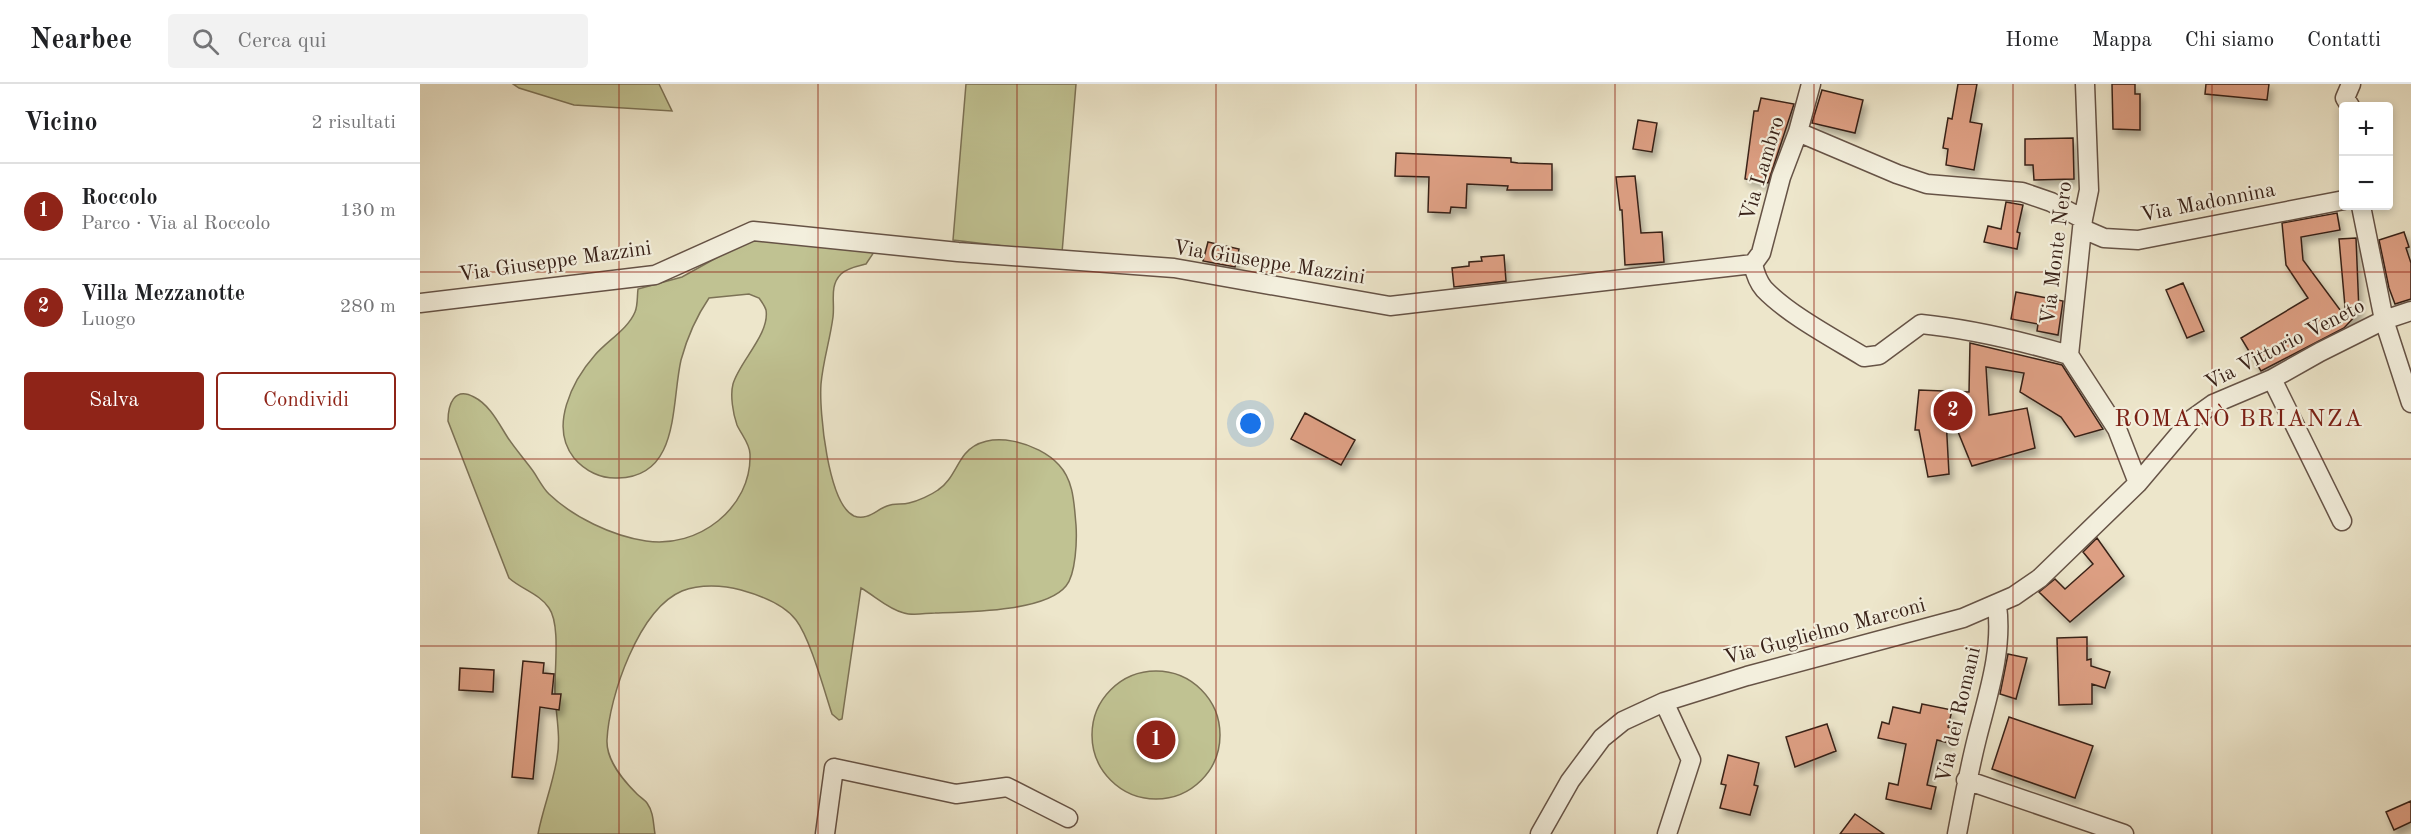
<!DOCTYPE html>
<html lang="it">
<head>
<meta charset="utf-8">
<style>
	body { margin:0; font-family:"Old Standard TT",serif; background:#f2f2f2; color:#202124 }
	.controls { position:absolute; right:18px; top:18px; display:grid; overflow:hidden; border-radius:6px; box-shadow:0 3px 9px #0003 }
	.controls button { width:54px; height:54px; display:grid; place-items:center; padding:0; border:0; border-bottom:2px solid #e0e0e0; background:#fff; color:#202124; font:30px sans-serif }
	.you { position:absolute; left:831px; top:340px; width:21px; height:21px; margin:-15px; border:4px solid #fff; border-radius:50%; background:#1a73e8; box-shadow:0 0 0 9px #1a73e833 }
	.badge { display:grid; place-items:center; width:39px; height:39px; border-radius:50%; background:#8f2418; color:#fff; font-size:20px; font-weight:700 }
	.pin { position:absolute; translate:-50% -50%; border:3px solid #fff; box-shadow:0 2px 6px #0006 }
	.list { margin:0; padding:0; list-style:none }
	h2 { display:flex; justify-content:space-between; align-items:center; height:78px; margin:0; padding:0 24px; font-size:26px }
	h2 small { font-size:20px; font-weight:400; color:#757577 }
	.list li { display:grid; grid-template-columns:39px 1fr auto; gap:18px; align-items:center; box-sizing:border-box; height:96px; padding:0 24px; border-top:2px solid #e0e0e0 }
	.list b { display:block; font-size:22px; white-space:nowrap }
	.list p { margin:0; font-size:20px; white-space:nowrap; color:#757577 }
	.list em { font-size:20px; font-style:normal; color:#757577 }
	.actions { display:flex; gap:12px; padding:18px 24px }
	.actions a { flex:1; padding:14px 0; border:2px solid #8f2418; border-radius:6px; text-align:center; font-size:21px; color:#8f2418 }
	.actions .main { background:#8f2418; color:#fff }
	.icon { flex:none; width:33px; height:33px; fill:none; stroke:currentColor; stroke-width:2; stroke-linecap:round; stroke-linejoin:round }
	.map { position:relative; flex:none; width:1991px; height:750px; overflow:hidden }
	header { display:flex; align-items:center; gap:36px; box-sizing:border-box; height:84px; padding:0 30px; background:#fff; border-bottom:2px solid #e0e0e0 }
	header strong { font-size:28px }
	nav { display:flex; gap:33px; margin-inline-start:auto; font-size:21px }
	.search { width:420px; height:54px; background:#f2f2f2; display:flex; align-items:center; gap:15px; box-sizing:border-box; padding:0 21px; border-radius:6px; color:#757577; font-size:22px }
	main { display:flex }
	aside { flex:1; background:#fff }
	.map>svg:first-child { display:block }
	.green { fill:#c0c292; stroke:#7c7256; stroke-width:1.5 }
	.building { fill:#dd9f83; stroke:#392219; stroke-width:1.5; filter:url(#shadow) }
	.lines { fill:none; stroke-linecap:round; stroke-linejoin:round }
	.minor-casing { stroke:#665346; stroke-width:21 }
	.minor { stroke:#f3efdd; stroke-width:18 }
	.grid { fill:none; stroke:#8f2418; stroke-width:1.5; stroke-opacity:0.55 }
	.labels { text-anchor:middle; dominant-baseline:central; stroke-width:4.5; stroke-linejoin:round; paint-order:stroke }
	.street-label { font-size:21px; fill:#392219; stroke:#f3efdd }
	.quarter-label { font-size:24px; letter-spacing:1.5px; fill:#7a1f14; stroke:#f3efdd }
</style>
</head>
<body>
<header>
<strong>Nearbee</strong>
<div class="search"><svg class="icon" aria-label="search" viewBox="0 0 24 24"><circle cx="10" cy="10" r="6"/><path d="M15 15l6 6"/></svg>Cerca qui</div>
<nav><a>Home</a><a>Mappa</a><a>Chi siamo</a><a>Contatti</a></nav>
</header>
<main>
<aside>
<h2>Vicino<small>2 risultati</small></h2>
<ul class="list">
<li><span class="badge">1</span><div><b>Roccolo</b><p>Parco · Via al Roccolo</p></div><em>130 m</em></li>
<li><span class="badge">2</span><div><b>Villa Mezzanotte</b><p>Luogo</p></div><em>280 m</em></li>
</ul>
<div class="actions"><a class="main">Salva</a><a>Condividi</a></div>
</aside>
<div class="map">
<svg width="1991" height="750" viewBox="0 0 1991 750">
	<defs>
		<filter id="shadow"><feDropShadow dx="3.5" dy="6" stdDeviation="3" flood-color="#0004"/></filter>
	</defs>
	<rect width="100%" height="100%" fill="#ede6cb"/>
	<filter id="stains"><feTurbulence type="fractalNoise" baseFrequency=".00333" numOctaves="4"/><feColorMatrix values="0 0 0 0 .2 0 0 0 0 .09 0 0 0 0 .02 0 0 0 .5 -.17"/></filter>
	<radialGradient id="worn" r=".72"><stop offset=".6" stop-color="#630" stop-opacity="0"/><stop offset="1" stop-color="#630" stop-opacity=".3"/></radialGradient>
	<path class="green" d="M 93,0 L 239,0 L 252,27 L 154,21 L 99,4 Z
		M 546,0 L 656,0 L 642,169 L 533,156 Z
		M 334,153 L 456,165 L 446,180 C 438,182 427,184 421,190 C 409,202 415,218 413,233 C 410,256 403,277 401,300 C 399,327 408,420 434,432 C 447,437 456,426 467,422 C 475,419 482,421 489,419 C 498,417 511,411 518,406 C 531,398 536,381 545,370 C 567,343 619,359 639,381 C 654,397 654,420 656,441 C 657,456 656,490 646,502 C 625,528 546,528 515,529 C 506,529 493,532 484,529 C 468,525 455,512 441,504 L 422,635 L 419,636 L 412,630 C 404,606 390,554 376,536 C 364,520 339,511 321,506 C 303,501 280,500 262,507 C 219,525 189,612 187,656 C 186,677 204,697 217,710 C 220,713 225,716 227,719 C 234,729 233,739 235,750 L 118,750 C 123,724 133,700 137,674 C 141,653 136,632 135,610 C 134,588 141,541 129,524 C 120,510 101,505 89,494 L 28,337 C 28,321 34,302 54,313 C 70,321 79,340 88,354 C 96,366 105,376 113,387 C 118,394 122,403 129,410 C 153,433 192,452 226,457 C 278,465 332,424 330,370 C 330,360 321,350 317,341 C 313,330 310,311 313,300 C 319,278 350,250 346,226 C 345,222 341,217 339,214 L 329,210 L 289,214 C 276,233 267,254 261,276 C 251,320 260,393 198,394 C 181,395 165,387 154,374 C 129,343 152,297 175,271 C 187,257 208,245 215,228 C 218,221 217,212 218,205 L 262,193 Z
		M672 651a64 64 0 1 1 128 0a64 64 0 1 1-128 0Z"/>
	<path class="building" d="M 1538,0 L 1557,0 L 1550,38 L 1562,40 L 1554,86 L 1526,81 L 1528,65 L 1523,64 L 1528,34 L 1532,35 Z
		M 1692,0 L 1715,0 L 1715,10 L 1720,10 L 1720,46 L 1693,45 Z
		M 1786,0 L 1849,0 L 1847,16 L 1785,10 Z
		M 1402,6 L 1443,16 L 1435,49 L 1392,39 Z
		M 1341,14 L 1374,20 L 1348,99 L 1325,95 L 1334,27 L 1338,27 Z
		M 1218,36 L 1237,39 L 1232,68 L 1213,65 Z
		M 1653,54 L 1654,95 L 1614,96 L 1613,81 L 1605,81 L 1605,55 Z
		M 976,69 L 1091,74 L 1091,78 L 1098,79 L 1132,80 L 1132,106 L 1087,106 L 1088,102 L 1047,100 L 1046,124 L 1031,123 L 1030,129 L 1008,128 L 1009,93 L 975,92 Z
		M 1215,92 L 1221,149 L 1242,148 L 1244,178 L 1205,181 L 1202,126 L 1200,126 L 1196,93 Z
		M 1586,118 L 1603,121 L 1597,148 L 1600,149 L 1597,165 L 1564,158 L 1568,142 L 1581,145 Z
		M 1917,129 L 1920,146 L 1881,153 L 1883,176 L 1926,234 L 1919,155 L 1936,154 L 1939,228 L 1924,244 L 1841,287 L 1821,254 L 1888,214 L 1866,181 L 1862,139 Z
		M 1984,148 L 1989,163 L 1986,164 L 1991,179 L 1991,215 L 1975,220 L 1969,204 L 1959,156 Z
		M 788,158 L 819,165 L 815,183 L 783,177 Z
		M 1084,171 L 1086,197 L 1034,203 L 1032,184 L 1049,182 L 1049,178 L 1062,177 L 1061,173 Z
		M 1763,199 L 1784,247 L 1767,254 L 1746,206 Z
		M 1596,208 L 1643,217 L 1638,251 L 1617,247 L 1618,240 L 1591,235 Z
		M 1550,259 L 1642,281 L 1683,345 L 1655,353 L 1641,333 L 1600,308 L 1604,289 L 1566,283 L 1569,331 L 1607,324 L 1615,364 L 1552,382 L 1525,316 L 1529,390 L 1508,393 L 1499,346 L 1495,346 L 1499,306 L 1549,308 Z
		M 885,329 L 935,356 L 921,381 L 871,355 Z
		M 1677,454 L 1704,492 L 1650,538 L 1619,508 L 1635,495 L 1645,505 L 1673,480 L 1663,468 Z
		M 1667,553 L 1667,576 L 1671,575 L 1671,582 L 1690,588 L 1685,604 L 1672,600 L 1672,620 L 1639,621 L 1637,554 Z
		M 1588,570 L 1607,574 L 1596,615 L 1580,610 Z
		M 103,577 L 124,579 L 123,589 L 134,590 L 132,610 L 141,610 L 139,626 L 120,623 L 113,695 L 92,693 Z
		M 40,584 L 74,586 L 73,608 L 39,606 Z
		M 1502,620 L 1532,626 L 1528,643 L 1532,645 L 1529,659 L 1517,656 L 1507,701 L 1516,703 L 1511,725 L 1466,715 L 1469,699 L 1478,701 L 1486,660 L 1458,654 L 1462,638 L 1469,640 L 1473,623 L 1500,629 Z
		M 1589,633 L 1673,662 L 1655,714 L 1572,685 Z
		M 1407,640 L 1416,667 L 1375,683 L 1366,653 Z
		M 1308,671 L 1339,679 L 1334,701 L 1338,702 L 1330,731 L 1300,724 L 1306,701 L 1301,700 Z
		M 1991,717 L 1991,738 L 1974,746 L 1966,728 Z
		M 1435,730 L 1464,750 L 1420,750 Z"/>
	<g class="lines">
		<defs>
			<path id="minor" d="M 1930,22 L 1925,14 L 1931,0
				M 1378,48 L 1477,90 L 1507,100 L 1602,108 L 1631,118 L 1663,135
				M 1941,122 L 1964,236 L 1991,319
				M 1663,145 L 1684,154 L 1718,156 L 1924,116
				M 1333,180 C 1335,189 1338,198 1344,205 C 1369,231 1413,254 1444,273 L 1459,271 L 1501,240 C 1551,245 1601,257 1649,271
				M 1333,180 L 1341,169 L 1361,93 L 1378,48 L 1391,0
				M 0,219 L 235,191 L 333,147 L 538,168 L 754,184 L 970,222 L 1333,180
				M 1649,271 L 1663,135 L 1669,106 L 1665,0
				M 1649,271 L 1697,345 L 1718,399
				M 1852,295 L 1922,437
				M 1244,618 L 1271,676 L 1247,750
				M 1546,696 L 1704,750
				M 405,750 L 414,684 L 536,710 L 587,703 L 648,734
				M 1120,750 L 1150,697 L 1182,654 L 1203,637 L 1244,618 L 1327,592 L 1543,534 L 1594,512 L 1620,494 L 1718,399 L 1772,335 L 1793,320 L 1852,295 L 1900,268 L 1964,236 L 1991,227
				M 1537,750 C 1543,718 1549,686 1557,654 C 1568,610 1583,567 1577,521"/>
		</defs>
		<use href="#minor" class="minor-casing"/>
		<use href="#minor" class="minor"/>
	</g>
	<path class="grid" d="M 199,0 L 199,750M 398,0 L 398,750M 597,0 L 597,750M 796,0 L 796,750M 996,0 L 996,750M 1195,0 L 1195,750M 1394,0 L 1394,750M 1593,0 L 1593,750M 1792,0 L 1792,750M 0,188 L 1991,188M 0,375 L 1991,375M 0,562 L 1991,562"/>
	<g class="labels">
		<g class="street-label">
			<text transform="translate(1343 85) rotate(-73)">Via Lambro</text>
			<text transform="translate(1788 119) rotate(-11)">Via Madonnina</text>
			<text transform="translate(1637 169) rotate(-83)">Via Monte Nero</text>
			<text transform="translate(135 178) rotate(-8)">Via Giuseppe Mazzini</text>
			<text transform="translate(849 179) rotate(9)">Via Giuseppe Mazzini</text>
			<text transform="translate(1865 261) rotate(-27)">Via Vittorio Veneto</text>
			<text transform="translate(1405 548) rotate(-15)">Via Guglielmo Marconi</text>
			<text transform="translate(1539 631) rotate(-77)">Via dei Romani</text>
		</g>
		<g class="quarter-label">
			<text x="1819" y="336">ROMANÒ BRIANZA</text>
		</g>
	</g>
	<rect width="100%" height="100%" filter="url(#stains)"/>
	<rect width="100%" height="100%" fill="url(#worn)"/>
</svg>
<div class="controls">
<button>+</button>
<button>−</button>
</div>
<div class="you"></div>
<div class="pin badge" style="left:736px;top:656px">1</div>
<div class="pin badge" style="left:1533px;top:327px">2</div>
</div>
</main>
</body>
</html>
